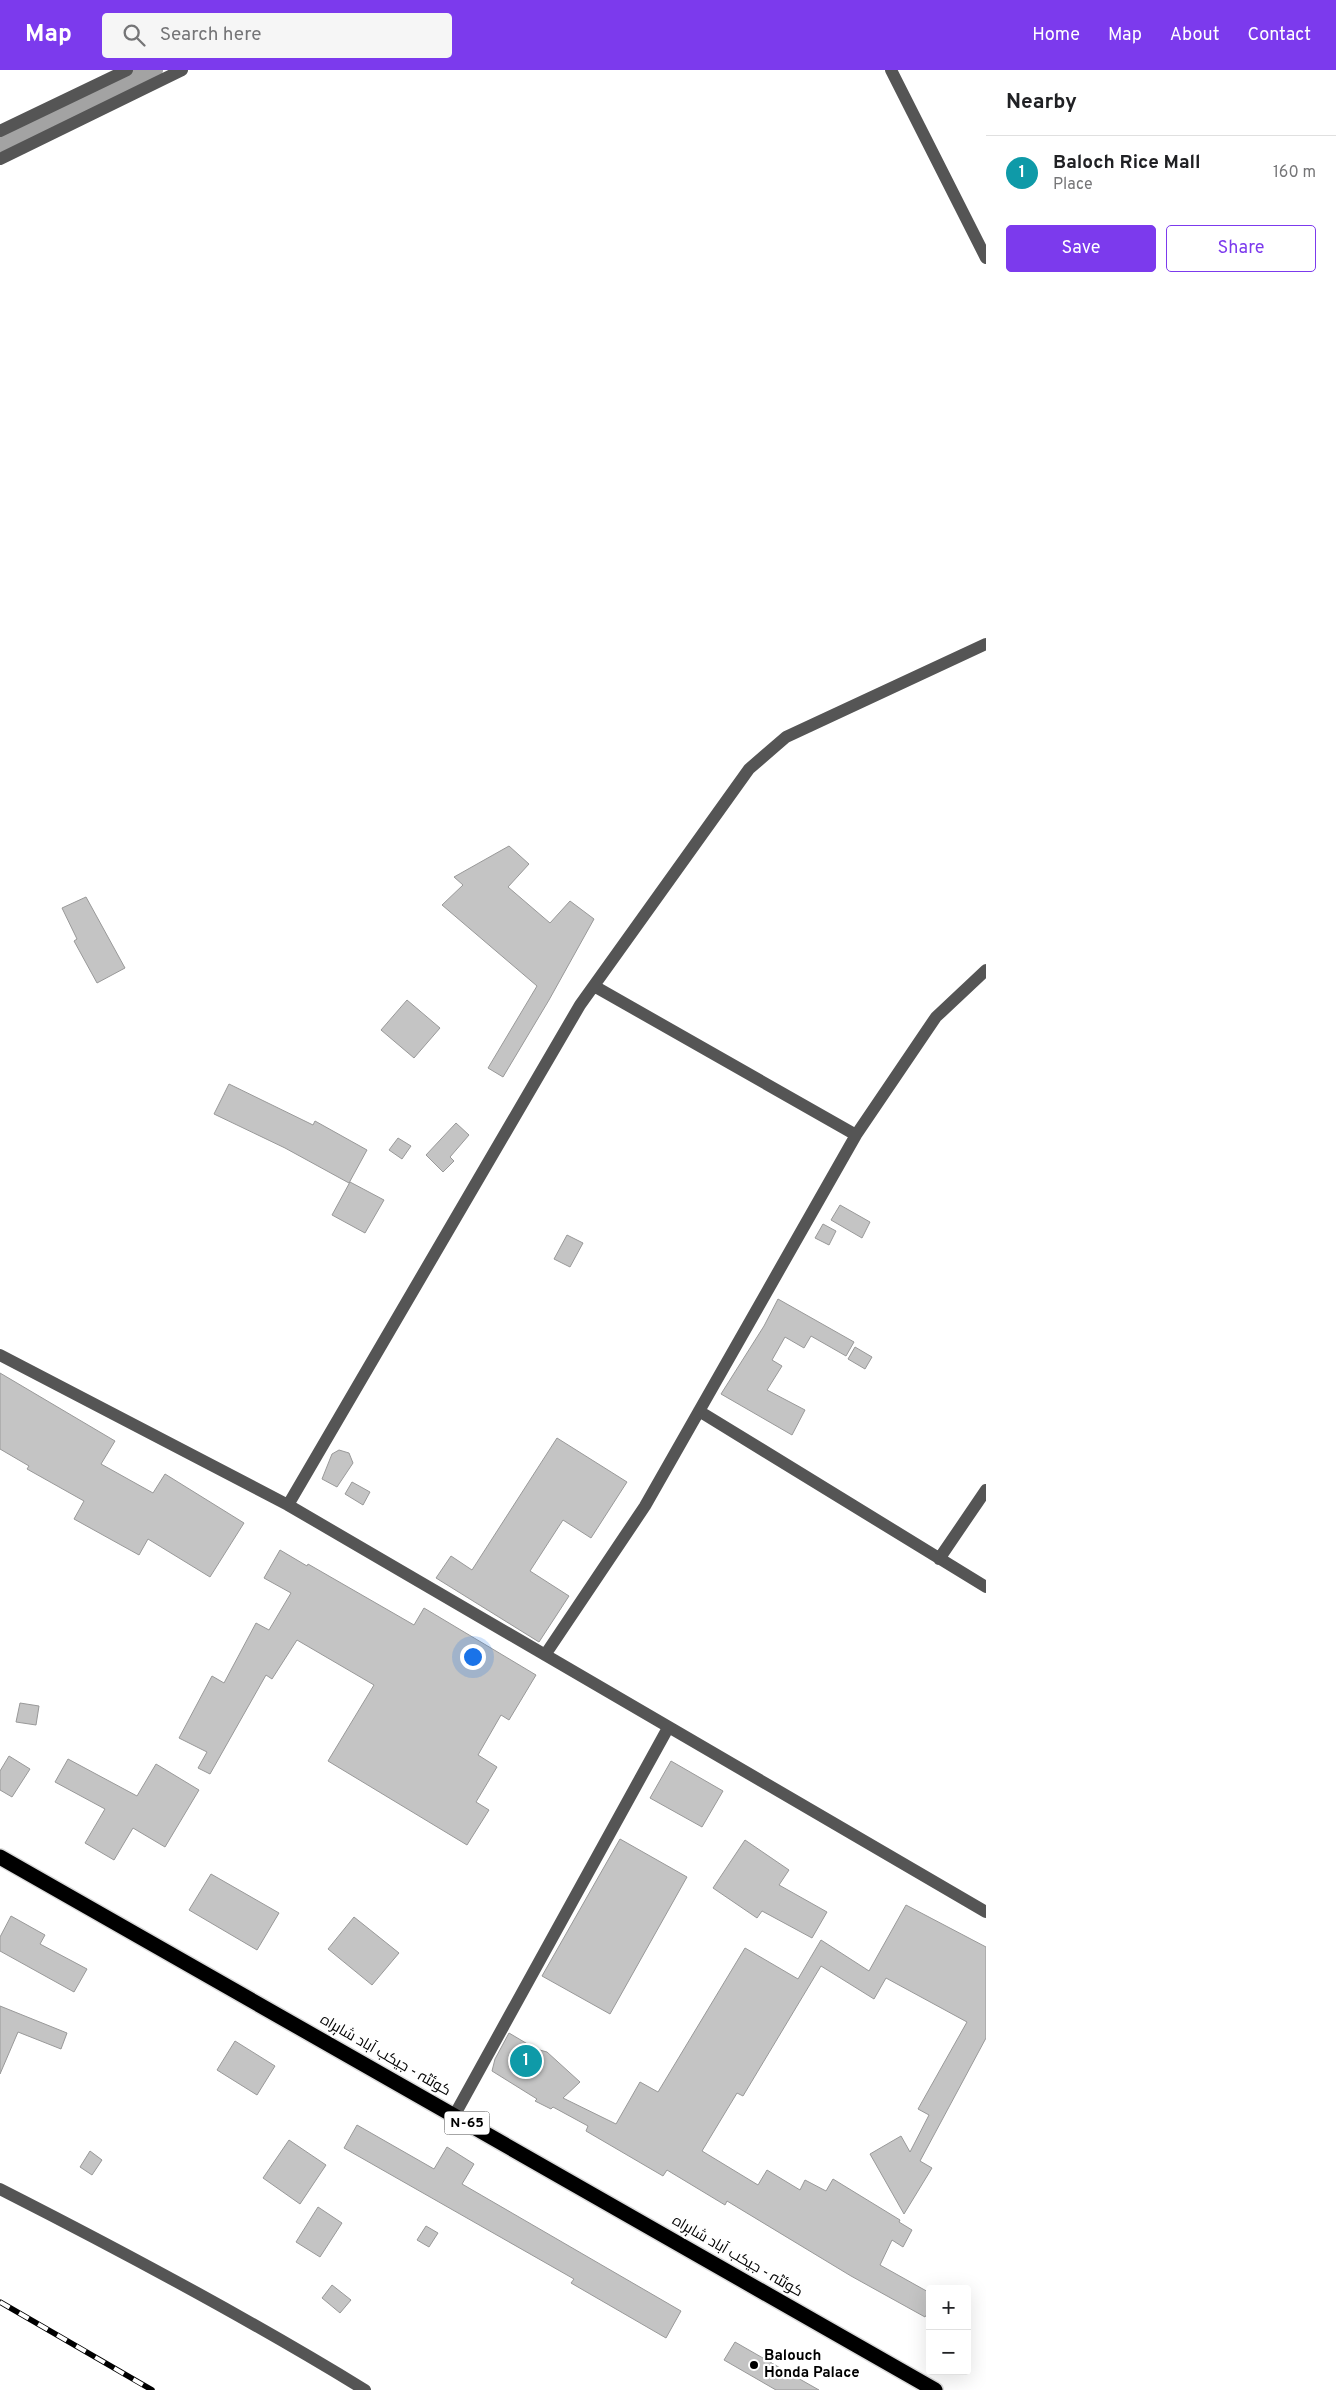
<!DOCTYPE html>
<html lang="en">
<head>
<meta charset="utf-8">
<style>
	body { margin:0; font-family:Overpass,Cairo,sans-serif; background:#f6f6f6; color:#202124 }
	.controls { position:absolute; right:15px; bottom:15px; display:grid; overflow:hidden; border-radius:5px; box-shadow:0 5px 20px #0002 }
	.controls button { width:45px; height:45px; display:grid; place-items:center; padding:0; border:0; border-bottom:1px solid #e0e0e0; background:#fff; color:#202124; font:25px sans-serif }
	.you { position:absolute; left:472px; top:1586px; width:18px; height:18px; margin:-12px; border:4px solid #fff; border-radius:50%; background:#1a73e8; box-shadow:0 0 0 8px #1a73e833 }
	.badge { display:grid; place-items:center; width:32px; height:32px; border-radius:50%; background:#7c3aed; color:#fff; font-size:16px; font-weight:700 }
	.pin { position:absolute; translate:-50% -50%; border:2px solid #fff; box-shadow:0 1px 5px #0006 }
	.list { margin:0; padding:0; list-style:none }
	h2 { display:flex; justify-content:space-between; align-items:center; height:65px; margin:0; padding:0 20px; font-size:21px }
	h2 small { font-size:16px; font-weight:400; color:#757577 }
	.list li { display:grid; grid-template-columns:32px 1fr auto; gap:15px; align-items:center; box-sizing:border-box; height:75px; padding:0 20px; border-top:1px solid #e0e0e0 }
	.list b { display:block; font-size:19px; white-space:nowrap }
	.list p { margin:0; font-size:16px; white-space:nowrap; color:#757577 }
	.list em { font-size:16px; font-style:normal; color:#757577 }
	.actions { display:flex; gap:10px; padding:15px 20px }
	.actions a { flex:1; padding:11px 0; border:1px solid #7c3aed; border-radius:5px; text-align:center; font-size:18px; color:#7c3aed }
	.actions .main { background:#7c3aed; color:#fff }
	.icon { flex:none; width:28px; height:28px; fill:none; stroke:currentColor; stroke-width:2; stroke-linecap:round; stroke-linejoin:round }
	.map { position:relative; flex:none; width:986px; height:2320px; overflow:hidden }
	header { display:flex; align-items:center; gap:30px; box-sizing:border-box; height:70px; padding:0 25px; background:#7c3aed; color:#fff }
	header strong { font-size:24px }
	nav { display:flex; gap:28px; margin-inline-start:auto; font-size:18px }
	.search { width:350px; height:45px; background:#f6f6f6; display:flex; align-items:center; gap:12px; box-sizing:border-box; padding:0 18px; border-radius:5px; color:#757577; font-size:19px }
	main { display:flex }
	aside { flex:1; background:#fff }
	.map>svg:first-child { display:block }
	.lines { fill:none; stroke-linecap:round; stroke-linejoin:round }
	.canal { stroke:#a3a3a3; stroke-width:18 }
	.building { fill:#c4c4c4; stroke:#999 }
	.highway-casing { stroke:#dbdbdb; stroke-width:18 }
	.minor { stroke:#555; stroke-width:12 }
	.highway { stroke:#000; stroke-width:15 }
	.rail-casing { stroke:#000; stroke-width:5.5 }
	.rail { stroke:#fff; stroke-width:4; stroke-dasharray:11; stroke-linecap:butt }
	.poi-dot { fill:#000; stroke:#fff; stroke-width:2 }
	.labels { text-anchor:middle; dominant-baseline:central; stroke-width:4.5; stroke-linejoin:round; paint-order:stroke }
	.shield { fill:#fff; stroke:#4c4c4c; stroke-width:1 }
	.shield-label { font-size:14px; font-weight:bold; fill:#000 }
	.street-label { font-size:15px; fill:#000; stroke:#fff }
	.poi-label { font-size:15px; font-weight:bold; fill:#000; stroke:#fff; text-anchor:start }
</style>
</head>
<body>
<header>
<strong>Map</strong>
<div class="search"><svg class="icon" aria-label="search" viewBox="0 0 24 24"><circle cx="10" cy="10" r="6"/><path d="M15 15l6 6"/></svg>Search here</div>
<nav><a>Home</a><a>Map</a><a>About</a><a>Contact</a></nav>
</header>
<main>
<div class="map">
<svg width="986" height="2320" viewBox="0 0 986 2320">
	<rect width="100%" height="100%" fill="#fff"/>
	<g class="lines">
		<path class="canal" d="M 0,73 L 154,0"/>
	</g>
	<path class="building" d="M 509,776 L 529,794 L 508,817 L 550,853 L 570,831 L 594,849 L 549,930 L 503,1007 L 488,998 L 537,916 L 442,835 L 463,815 L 454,807 Z
		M 86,827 L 125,898 L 97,913 L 74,871 L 77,869 L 62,838 Z
		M 407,930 L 440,958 L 414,988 L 381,960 Z
		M 229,1014 L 313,1055 L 315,1051 L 367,1080 L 349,1113 L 285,1078 L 214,1044 Z
		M 456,1053 L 469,1065 L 450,1087 L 454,1091 L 443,1102 L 426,1085 Z
		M 398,1068 L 411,1076 L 402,1089 L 389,1080 Z
		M 350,1112 L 384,1130 L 365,1163 L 332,1145 Z
		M 840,1135 L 870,1152 L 862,1168 L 831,1150 Z
		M 823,1154 L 836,1161 L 829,1175 L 815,1168 Z
		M 567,1165 L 583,1173 L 570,1197 L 554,1189 Z
		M 778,1229 L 854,1272 L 846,1286 L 811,1266 L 804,1278 L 785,1267 L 772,1290 L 782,1296 L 767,1320 L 805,1340 L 792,1365 L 721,1324 L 764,1256 Z
		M 855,1277 L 872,1287 L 865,1299 L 848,1289 Z
		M 0,1303 L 115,1371 L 101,1394 L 153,1423 L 165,1404 L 244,1453 L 210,1507 L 148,1469 L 139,1485 L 74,1449 L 84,1431 L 27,1399 L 29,1396 L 0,1379 Z
		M 557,1368 L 627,1412 L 591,1468 L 563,1450 L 530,1501 L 569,1526 L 539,1572 L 436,1508 L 451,1486 L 472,1500 Z
		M 339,1380 L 349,1383 L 353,1393 L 337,1417 L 322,1409 L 332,1384 Z
		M 352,1412 L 370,1422 L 363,1435 L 345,1424 Z
		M 280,1480 L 307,1496 L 308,1494 L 414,1555 L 424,1538 L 536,1605 L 509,1650 L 501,1645 L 478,1685 L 497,1697 L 476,1732 L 489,1740 L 467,1775 L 328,1691 L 374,1615 L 297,1570 L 272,1609 L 266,1605 L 210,1704 L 198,1698 L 207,1682 L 179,1668 L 212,1606 L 224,1613 L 256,1553 L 269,1560 L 291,1523 L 264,1508 Z
		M 20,1633 L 39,1636 L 36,1655 L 16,1652 Z
		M 9,1686 L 30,1699 L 12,1727 L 0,1720 L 0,1701 Z
		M 68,1689 L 137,1726 L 156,1694 L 199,1720 L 165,1777 L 133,1758 L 114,1790 L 85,1773 L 105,1739 L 55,1712 Z
		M 671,1691 L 723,1721 L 702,1757 L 650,1728 Z
		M 620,1769 L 687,1807 L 610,1944 L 542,1906 Z
		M 745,1770 L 789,1800 L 779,1815 L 827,1842 L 812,1868 L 762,1841 L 757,1848 L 713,1818 Z
		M 211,1804 L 279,1843 L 257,1880 L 189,1840 Z
		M 906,1835 L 986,1877 L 986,1968 L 920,2091 L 932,2098 L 904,2144 L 870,2084 L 901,2066 L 910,2082 L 929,2045 L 918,2039 L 967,1952 L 886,1908 L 874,1929 L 821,1896 L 743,2026 L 737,2023 L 702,2081 L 758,2115 L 767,2100 L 800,2120 L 805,2110 L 826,2121 L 833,2109 L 900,2150 L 899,2152 L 912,2160 L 903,2177 L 892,2170 L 880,2195 L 930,2223 L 930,2239 L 925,2247 L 851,2206 L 727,2131 L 725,2135 L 667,2100 L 663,2106 L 586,2061 L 588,2056 L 553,2037 L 551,2039 L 535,2031 L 537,2029 L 492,2001 L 495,1989 L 509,1963 L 536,1979 L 547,1982 L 580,2012 L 563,2028 L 616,2054 L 640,2012 L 658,2022 L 745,1878 L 798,1909 L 821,1870 L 869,1901 Z
		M 11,1846 L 45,1865 L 40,1874 L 87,1899 L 74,1922 L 0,1881 L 0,1867 Z
		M 354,1847 L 399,1883 L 372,1915 L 328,1879 Z
		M 0,1936 L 67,1963 L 61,1979 L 18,1962 L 0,2004 Z
		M 235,1971 L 275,1996 L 257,2025 L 217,2000 Z
		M 357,2055 L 434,2099 L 447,2077 L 474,2094 L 462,2114 L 681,2241 L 666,2268 L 571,2213 L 574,2209 L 344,2078 Z
		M 289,2070 L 326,2095 L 300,2134 L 263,2108 Z
		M 90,2081 L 102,2090 L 92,2105 L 80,2097 Z
		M 318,2137 L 342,2153 L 320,2187 L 296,2172 Z
		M 426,2156 L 438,2163 L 429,2177 L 417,2170 Z
		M 332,2215 L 351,2230 L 340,2243 L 322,2228 Z
		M 735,2272 L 796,2307 L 819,2320 L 776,2320 L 724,2290 Z"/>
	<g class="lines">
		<defs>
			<path id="highway" d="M 0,1787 L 935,2320"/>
		</defs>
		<use href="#highway" class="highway-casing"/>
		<path class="minor" d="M 891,0 L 986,188
			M 0,61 L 127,0
			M 0,89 L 182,0
			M 594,916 L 856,1065 L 936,947 L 986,900
			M 0,1285 L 288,1435 L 580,935 L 749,699 L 786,667 L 986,574
			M 699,1341 L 986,1517
			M 288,1435 L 986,1842
			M 939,1489 L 986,1420
			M 545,1585 L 645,1436 L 856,1065
			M 454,2046 L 668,1658
			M 0,2119 C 124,2182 246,2247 365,2320"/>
		<use href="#highway" class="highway"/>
		<defs>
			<path id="rail" d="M 0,2232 L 152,2320"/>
		</defs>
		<use href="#rail" class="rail-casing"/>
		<use href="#rail" class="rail"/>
	</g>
	<circle class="poi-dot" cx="754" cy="2295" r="5"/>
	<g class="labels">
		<rect class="shield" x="444.5" y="2041.5" width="45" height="23" rx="4"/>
		<g class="shield-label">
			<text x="467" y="2053">N-65</text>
		</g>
		<g class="street-label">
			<text transform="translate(385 1986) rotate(30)">کوئٹہ - جیکب آباد شاہراہ</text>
			<text transform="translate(737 2187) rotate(30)">کوئٹہ - جیکب آباد شاہراہ</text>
		</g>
		<g class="poi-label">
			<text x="764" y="2286">Balouch<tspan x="764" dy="17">Honda Palace</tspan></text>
		</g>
	</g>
</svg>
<div class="controls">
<button>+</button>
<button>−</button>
</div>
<div class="you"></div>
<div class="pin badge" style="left:526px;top:1991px;background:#0f9aa8">1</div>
</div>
<aside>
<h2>Nearby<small></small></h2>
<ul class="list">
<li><span class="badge" style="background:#0f9aa8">1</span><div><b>Baloch Rice Mall</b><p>Place</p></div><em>160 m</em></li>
</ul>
<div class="actions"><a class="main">Save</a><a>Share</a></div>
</aside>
</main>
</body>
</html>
